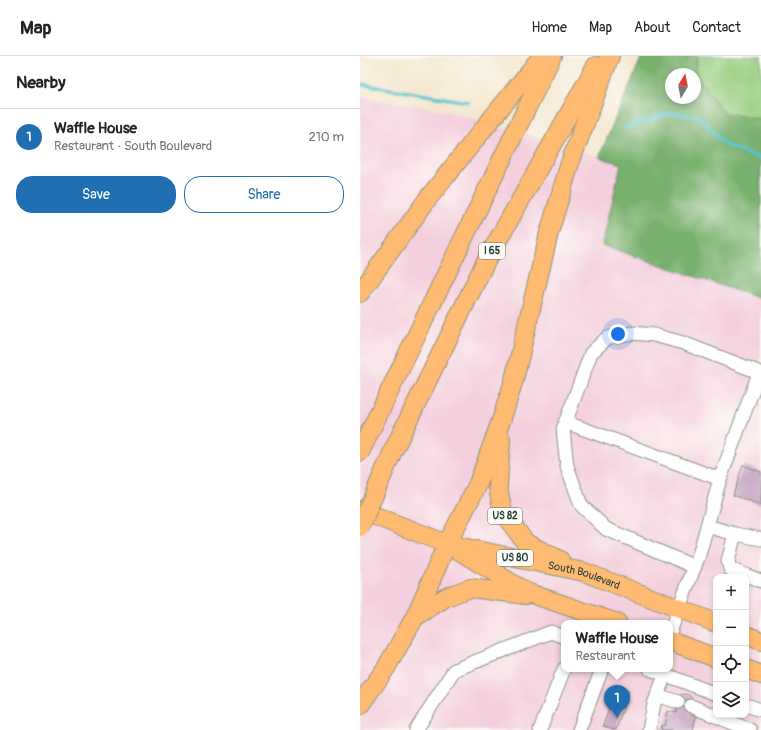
<!DOCTYPE html>
<html lang="en">
<head>
<meta charset="utf-8">
<style>
	body { margin:0; font-family:Pangolin,sans-serif; background:#f2f2f2; color:#222 }
	.controls { position:absolute; right:12px; bottom:12px; display:grid; overflow:hidden; border-radius:8px; box-shadow:0 2px 6px #0003 }
	.controls button { width:36px; height:36px; display:grid; place-items:center; padding:0; border:0; border-bottom:1px solid #e0e0e0; background:#fff; color:#222; font:20px sans-serif }
	.compass { position:absolute; left:305px; top:12px; width:36px; height:36px; border-radius:50%; background:#fff; box-shadow:0 2px 6px #0003; rotate:10deg }
	.you { position:absolute; left:258px; top:278px; width:14px; height:14px; margin:-10px; border:3px solid #fff; border-radius:50%; background:#1a73e8; box-shadow:0 0 0 6px #1a73e833 }
	.badge { display:grid; place-items:center; width:26px; height:26px; border-radius:50%; background:#1f6fb2; color:#fff; font-size:13px; font-weight:700 }
	.pin { position:absolute; translate:-50% -33px; filter:drop-shadow(0 1px 2px #0008) }
	.pin::after { content:''; position:absolute; top:21px; width:14px; height:12px; background:inherit; clip-path:polygon(0 0,100% 0,50% 100%) }
	.popup { position:absolute; left:201px; top:564px; width:112px; height:52px; box-sizing:border-box; display:grid; place-content:center; border-radius:8px; background:#fff; filter:drop-shadow(0 1px 3px #0005); font-size:13px; white-space:nowrap; color:#767676 }
	.popup b { font-size:15px; color:#222 }
	.popup::after { content:''; position:absolute; left:50%; top:100%; margin-left:-8px; border:8px solid transparent; border-top-color:#fff }
	.list { margin:0; padding:0; list-style:none }
	h2 { display:flex; justify-content:space-between; align-items:center; height:52px; margin:0; padding:0 16px; font-size:17px }
	h2 small { font-size:13px; font-weight:400; color:#767676 }
	.list li { display:grid; grid-template-columns:26px 1fr auto; gap:12px; align-items:center; box-sizing:border-box; height:56px; padding:0 16px; border-top:1px solid #e0e0e0 }
	.list b { display:block; font-size:15px; white-space:nowrap }
	.list p { margin:0; font-size:13px; white-space:nowrap; color:#767676 }
	.list em { font-size:13px; font-style:normal; color:#767676 }
	.actions { display:flex; gap:8px; padding:12px 16px }
	.actions a { flex:1; padding:9px 0; border:1px solid #1f6fb2; border-radius:16px; text-align:center; font-size:14px; color:#1f6fb2 }
	.actions .main { background:#1f6fb2; color:#fff }
	.icon { flex:none; width:22px; height:22px; fill:none; stroke:currentColor; stroke-width:2; stroke-linecap:round; stroke-linejoin:round }
	.map { position:relative; flex:none; width:401px; height:674px; overflow:hidden }
	header { display:flex; align-items:center; gap:24px; box-sizing:border-box; height:56px; padding:0 20px; background:#fff; border-bottom:1px solid #e0e0e0 }
	header strong { font-size:19px }
	nav { display:flex; gap:22px; margin-inline-start:auto; font-size:14px }
	main { display:flex }
	aside { flex:1; background:#fff }
	.map>svg:first-child { display:block }
	.built { fill:#f4cfdd; fill-rule:evenodd }
	.green { fill:#95cc7e; stroke:#5a8459 }
	.forest { fill:#78b06d; stroke:#4c7650; fill-rule:evenodd }
	.lines { fill:none; stroke-linecap:round; stroke-linejoin:round }
	.stream { stroke:#54c2cb; stroke-width:3.5 }
	.building { fill:#be96bb }
	.minor-casing { stroke:#8a9282; stroke-width:15 }
	.highway-casing { stroke:#8a9282; stroke-width:20 }
	.minor { stroke:#fff; stroke-width:13 }
	.highway { stroke:#ffbb71; stroke-width:18 }
	.highway-bridge-casing { stroke:#8a9282; stroke-width:20; stroke-linecap:butt }
	.highway-bridge { stroke:#ffbb71; stroke-width:18 }
	.labels { text-anchor:middle; dominant-baseline:central; stroke-width:3; stroke-linejoin:round; paint-order:stroke }
	.shield { fill:#fdfcf7; stroke:#62766e; stroke-width:1 }
	.shield-label { font-size:10px; font-weight:bold; fill:#1f3d34 }
	.street-label { font-size:11px; fill:#1f3d34; stroke:#fdfcf7 }
</style>
</head>
<body>
<header>
<strong>Map</strong>
<nav><a>Home</a><a>Map</a><a>About</a><a>Contact</a></nav>
</header>
<main>
<aside>
<h2>Nearby<small></small></h2>
<ul class="list">
<li><span class="badge">1</span><div><b>Waffle House</b><p>Restaurant · South Boulevard</p></div><em>210 m</em></li>
</ul>
<div class="actions"><a class="main">Save</a><a>Share</a></div>
</aside>
<div class="map">
<svg width="401" height="674" viewBox="0 0 401 674">
	<rect width="100%" height="100%" fill="#fdfcf7"/>
	<filter id="ink" filterUnits="userSpaceOnUse"><feTurbulence type="fractalNoise" baseFrequency=".025" numOctaves="2"/><feDisplacementMap in="SourceGraphic" scale="8" xChannelSelector="R" yChannelSelector="G"/><feConvolveMatrix kernelMatrix="1 2 1 2 8 2 1 2 1" color-interpolation-filters="sRGB"/></filter>
	<filter id="wash" filterUnits="userSpaceOnUse"><feTurbulence type="fractalNoise" baseFrequency=".012" numOctaves="4" result="noise"/><feDisplacementMap in="SourceGraphic" scale="16" xChannelSelector="R" yChannelSelector="G"/><feGaussianBlur stdDeviation="0.9" result="paint"/><feColorMatrix in="noise" values="0 0 0 0 0 0 0 0 0 0 0 0 0 0 0 0 0 1.4 0 .05"/><feComposite in="paint" operator="in"/></filter>
	<g filter="url(#wash)">
		<rect width="100%" height="100%" fill="#f4e7d0"/>
		<path class="built" d="M 0,41 L 88,55 L 261,107 L 242,189 L 401,243 L 401,674 L 0,674 ZM 356,521 L 386,521 L 386,659 L 356,659 ZM 204,567 L 310,567 L 310,613 L 204,613 Z"/>
		<path class="green" d="M 337,0 L 401,0 L 401,63 L 364,58 L 336,19 Z"/>
		<path class="forest" d="M 282,0 L 337,0 L 336,19 L 364,57 L 401,63 L 401,243 L 242,189 L 261,108 L 239,101 ZM 311,18 L 335,18 L 335,42 L 311,42 Z"/>
		<g class="lines">
			<path class="stream" d="M 0,28 L 108,46
				M 265,72 L 309,57 L 339,61 L 366,89 L 401,103"/>
		</g>
		<g id="blocks">
			<path class="building" d="M 383,409 L 401,416 L 401,449 L 373,439 Z
				M 256,631 L 269,635 L 256,674 L 254,674 L 243,670 Z
				M 323,638 L 329,639 L 332,643 L 329,659 L 336,660 L 333,674 L 301,674 L 302,669 L 305,670 L 308,655 L 316,657 L 319,640 Z"/>
		</g>
	</g>
	<g filter="url(#ink)">
		<use href="#blocks" fill-opacity="0" stroke="#8a9282" stroke-width="1"/>
		<g class="lines">
			<defs>
				<path id="minor" d="M 205,366 L 360,423
					M 347,470 L 360,423 L 399,317
					M 375,478 L 401,483
					M 335,511 L 246,473 L 221,449 L 207,410 L 203,373 L 231,297 L 247,282 L 272,277 L 294,279 L 323,287 L 401,317
					M 310,576 L 339,499 L 347,470 L 375,478 L 368,505 L 370,513 L 401,525
					M 290,613 L 356,638
					M 297,639 L 318,646
					M 386,649 L 401,654
					M 331,650 L 390,674
					M 56,674 L 94,614 L 191,576 L 204,581
					M 180,674 L 204,613
					M 219,674 L 242,613
					M 289,674 L 294,648 L 305,619"/>
				<g id="highway">
					<path d="M 0,237 L 69,141 L 182,0"/>
					<path d="M 141,383 L 138,431 L 143,457 L 166,487 L 200,504"/>
					<path d="M 33,395 L 125,207 L 236,10"/>
					<path d="M 0,396 L 192,0"/>
					<path id="s1" d="M 0,454 L 87,488 L 224,516 L 356,567"/>
					<path d="M 98,494 L 166,536 L 257,567"/>
					<path d="M 55,561 L 86,541 L 110,532 L 166,539"/>
					<path d="M 386,579 L 401,585"/>
					<path d="M 310,585 L 356,602"/>
					<path d="M 386,613 L 401,619"/>
					<path d="M 0,649 L 26,612 L 55,561 L 87,488 L 118,428 L 142,362 L 154,324 L 189,177 L 210,107 L 250,0"/>
				</g>
			</defs>
			<use href="#minor" class="minor-casing"/>
			<use href="#highway" class="highway-casing"/>
			<use href="#minor" class="minor"/>
			<use href="#highway" class="highway"/>
			<defs>
				<path id="highway-bridge" d="M 0,471 L 33,395"/>
			</defs>
			<use href="#highway-bridge" class="highway-bridge-casing"/>
			<use href="#highway-bridge" class="highway-bridge"/>
		</g>
	</g>
	<g class="labels">
		<g class="shield">
			<rect x="119" y="187" width="26" height="16" rx="3"/>
			<rect x="128" y="452" width="34" height="16" rx="3"/>
			<rect x="137" y="494" width="36" height="16" rx="3"/>
		</g>
		<g class="shield-label">
			<text x="132" y="195">I 65</text>
			<text x="145" y="460">US 82</text>
			<text x="155" y="502">US 80</text>
		</g>
		<g class="street-label">
			<text stroke="none"><textPath href="#s1" startOffset="234">South Boulevard</textPath></text>
		</g>
	</g>
</svg>
<div class="controls">
<button>+</button>
<button>−</button>
<button><svg class="icon" aria-label="locate" viewBox="0 0 24 24"><circle cx="12" cy="12" r="6"/><path d="M12 2v4M12 18v4M2 12h4M18 12h4"/></svg></button>
<button><svg class="icon" aria-label="layers" viewBox="0 0 24 24"><path d="M12 4l9 5-9 5-9-5zM3 14l9 5 9-5"/></svg></button>
</div>
<svg class="compass" viewBox="-18 -18 36 36"><path d="M0-13l5 13h-10z" fill="#e53935"/><path d="M0 13l5-13h-10z" fill="#767676"/></svg>
<div class="you"></div>
<div class="pin badge" style="left:257px;top:662px">1</div>
<div class="popup"><b>Waffle House</b>Restaurant</div>
</div>
</main>
</body>
</html>
